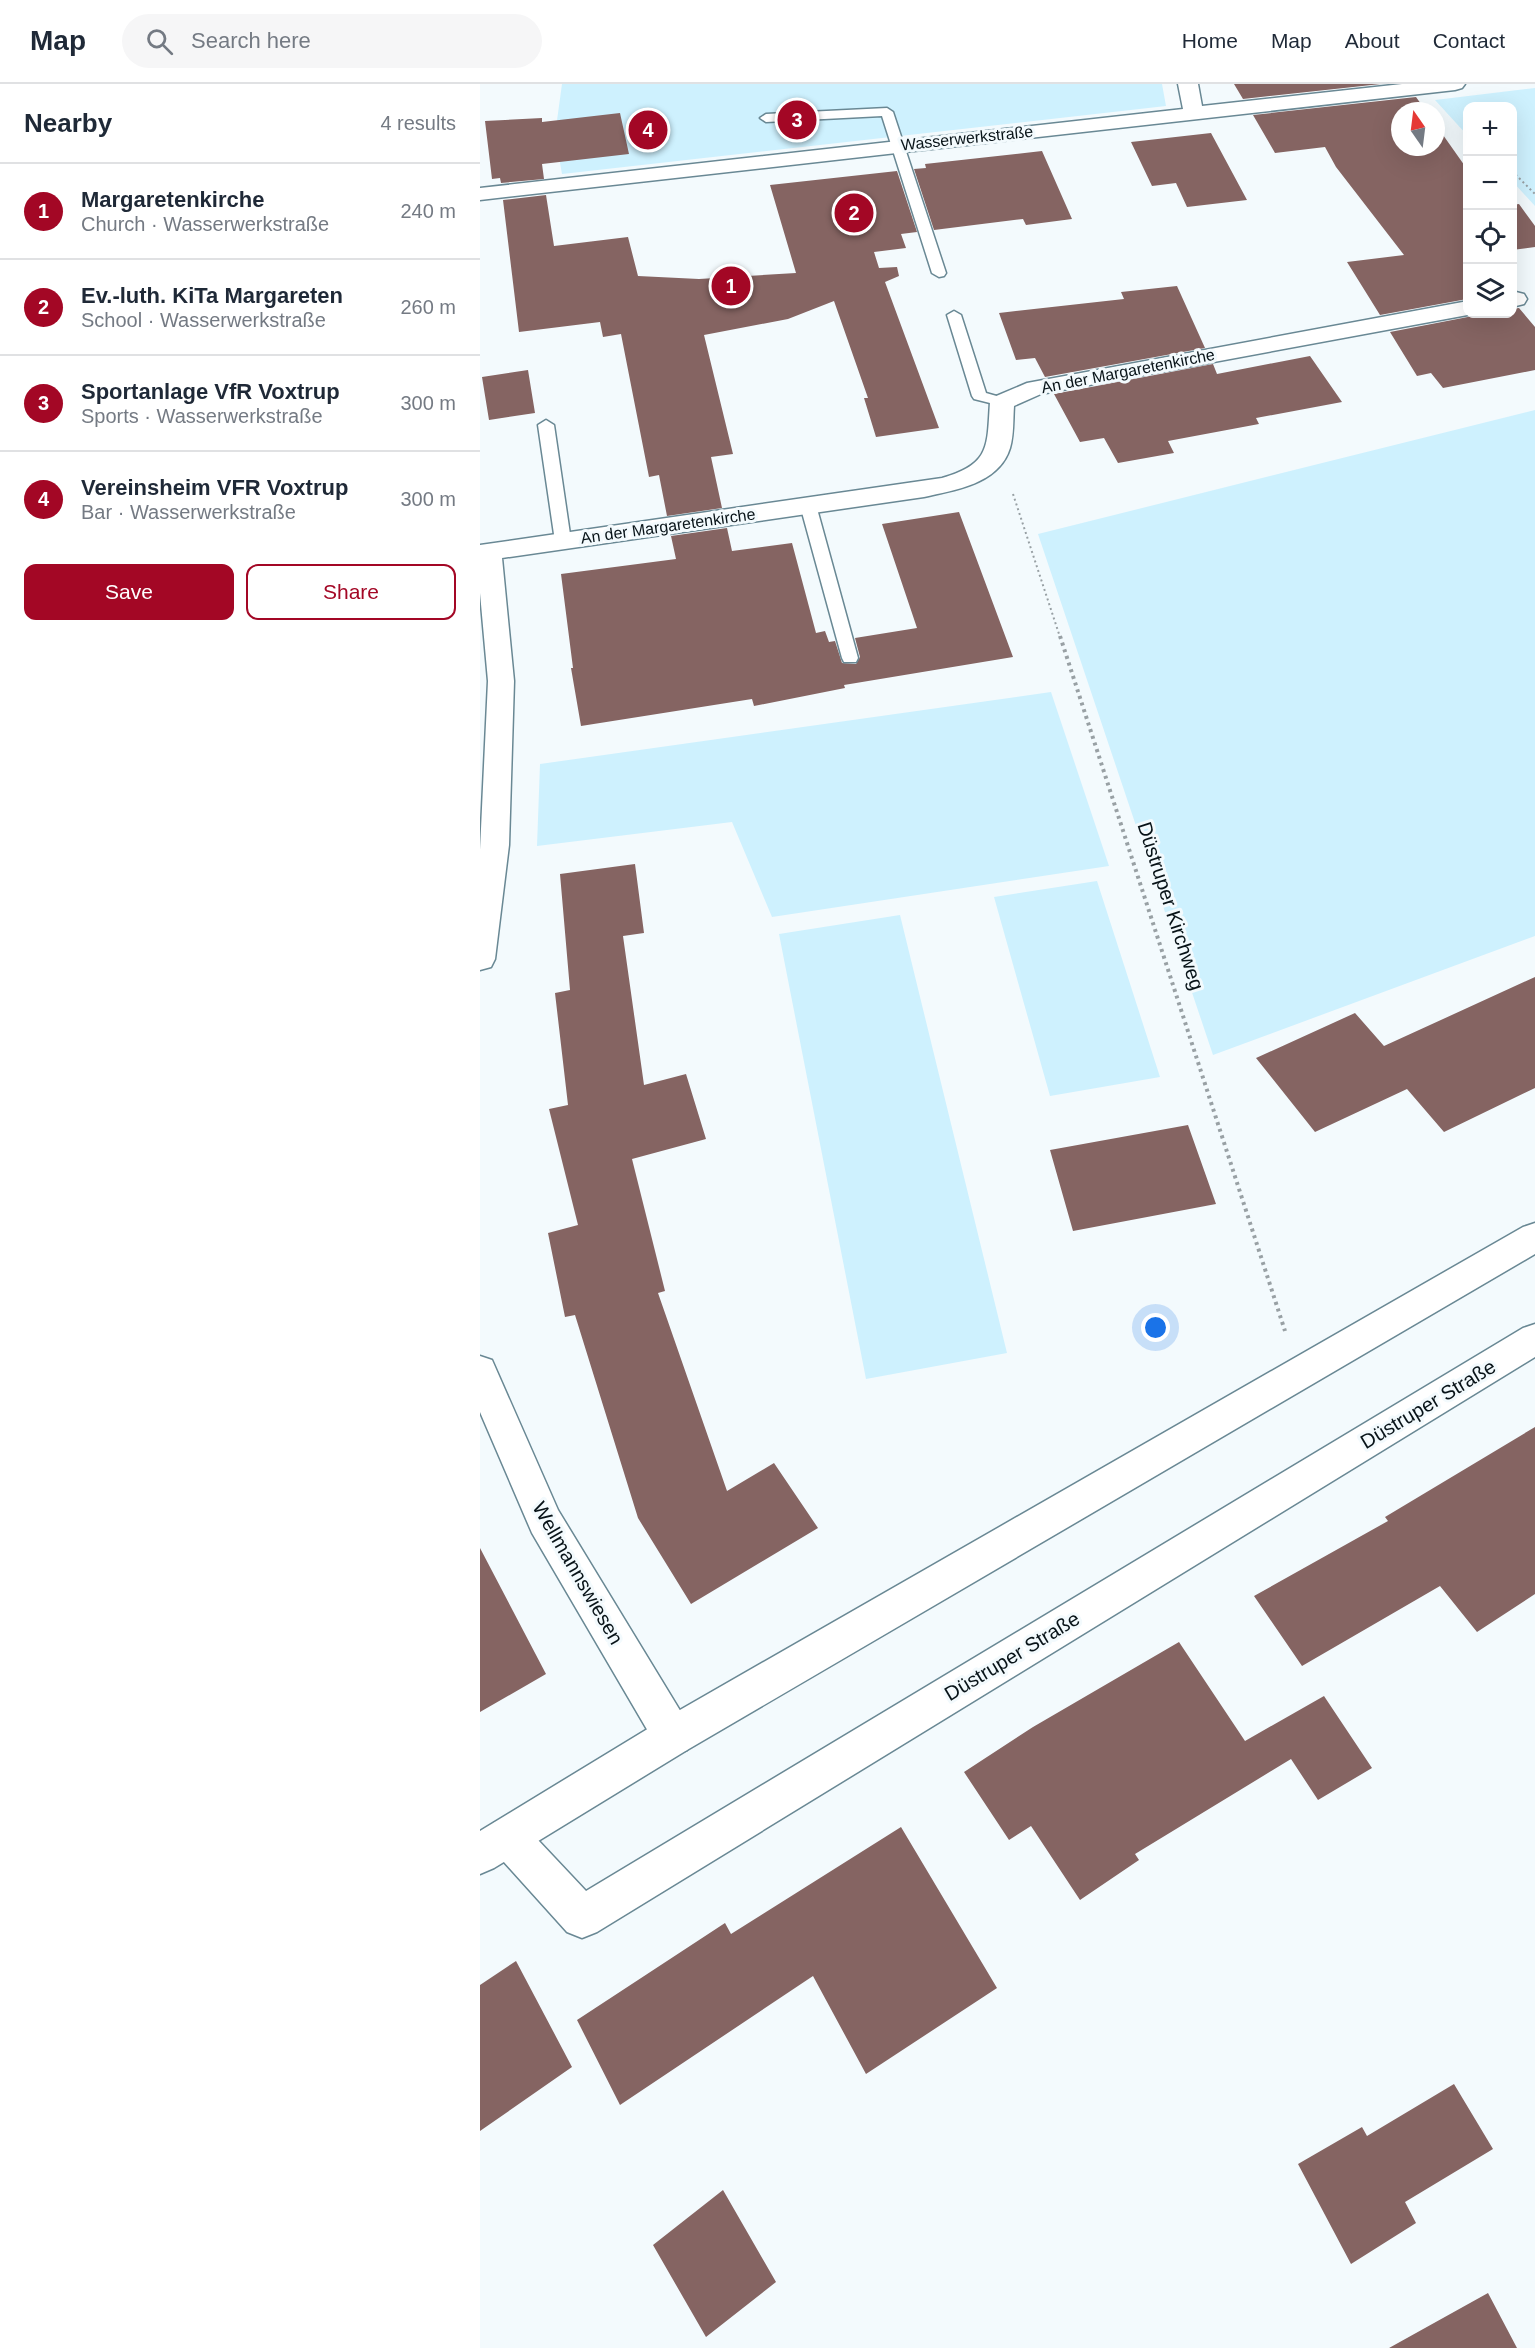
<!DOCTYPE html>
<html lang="en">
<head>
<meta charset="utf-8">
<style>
	body { margin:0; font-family:Helvetica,sans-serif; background:#f6f6f7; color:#1f2937 }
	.controls { position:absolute; right:18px; top:18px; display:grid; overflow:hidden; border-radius:12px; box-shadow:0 6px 24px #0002 }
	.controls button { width:54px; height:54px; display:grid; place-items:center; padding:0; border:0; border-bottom:2px solid #e0e1e3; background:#fff; color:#1f2937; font:30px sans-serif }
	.compass { position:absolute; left:911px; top:18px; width:54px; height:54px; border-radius:50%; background:#fff; box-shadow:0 6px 24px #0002; rotate:346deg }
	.you { position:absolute; left:676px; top:1244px; width:21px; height:21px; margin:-15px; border:4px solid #fff; border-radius:50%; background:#1a73e8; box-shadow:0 0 0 9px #1a73e833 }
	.badge { display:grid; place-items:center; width:39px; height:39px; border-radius:50%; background:#a30725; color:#fff; font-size:20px; font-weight:700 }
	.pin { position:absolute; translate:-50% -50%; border:3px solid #fff; box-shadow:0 2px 6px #0006 }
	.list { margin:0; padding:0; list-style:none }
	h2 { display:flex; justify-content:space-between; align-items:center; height:78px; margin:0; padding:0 24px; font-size:26px }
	h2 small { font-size:20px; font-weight:400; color:#747a83 }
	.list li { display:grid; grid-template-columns:39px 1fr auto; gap:18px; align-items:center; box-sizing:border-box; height:96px; padding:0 24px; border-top:2px solid #e0e1e3 }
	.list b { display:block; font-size:22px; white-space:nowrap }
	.list p { margin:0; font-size:20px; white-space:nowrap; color:#747a83 }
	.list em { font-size:20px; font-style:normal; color:#747a83 }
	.actions { display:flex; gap:12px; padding:18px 24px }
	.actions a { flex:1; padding:14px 0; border:2px solid #a30725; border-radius:12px; text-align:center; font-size:21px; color:#a30725 }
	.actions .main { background:#a30725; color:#fff }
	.icon { flex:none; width:33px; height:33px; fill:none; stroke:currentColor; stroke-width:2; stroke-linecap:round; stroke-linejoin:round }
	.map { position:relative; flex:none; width:1055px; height:2264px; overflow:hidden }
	header { display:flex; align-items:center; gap:36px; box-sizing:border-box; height:84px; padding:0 30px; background:#fff; border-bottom:2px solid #e0e1e3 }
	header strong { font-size:28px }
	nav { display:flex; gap:33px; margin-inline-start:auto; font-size:21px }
	.search { width:420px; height:54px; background:#f6f6f7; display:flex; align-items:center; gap:15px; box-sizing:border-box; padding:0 21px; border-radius:33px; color:#747a83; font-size:22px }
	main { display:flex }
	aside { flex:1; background:#fff }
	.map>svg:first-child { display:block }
	.green { fill:#cef1fe }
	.building { fill:#856462 }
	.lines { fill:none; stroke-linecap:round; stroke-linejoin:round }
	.lane-casing { stroke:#698894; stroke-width:3 }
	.street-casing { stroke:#698894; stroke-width:3 }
	.secondary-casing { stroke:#698894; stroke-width:3 }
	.path-far1 { stroke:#98a0a4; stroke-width:2; stroke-dasharray:2 3; stroke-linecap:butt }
	.path { stroke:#98a0a4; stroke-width:4; stroke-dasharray:3 4; stroke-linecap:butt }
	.lane { fill:#fff; fill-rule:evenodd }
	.street { fill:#fff; fill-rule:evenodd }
	.secondary { fill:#fff; fill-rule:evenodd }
	.labels { text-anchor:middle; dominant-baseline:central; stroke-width:6; stroke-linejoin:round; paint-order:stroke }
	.far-street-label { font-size:16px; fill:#081318; stroke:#f3fafd }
	.street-label { font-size:20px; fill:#081318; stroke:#f3fafd }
</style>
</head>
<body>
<header>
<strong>Map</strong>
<div class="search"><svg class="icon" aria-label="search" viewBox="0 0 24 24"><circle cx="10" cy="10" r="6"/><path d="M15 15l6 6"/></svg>Search here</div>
<nav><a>Home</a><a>Map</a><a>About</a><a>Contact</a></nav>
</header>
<main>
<aside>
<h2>Nearby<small>4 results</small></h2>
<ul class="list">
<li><span class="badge">1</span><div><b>Margaretenkirche</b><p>Church · Wasserwerkstraße</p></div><em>240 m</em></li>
<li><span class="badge">2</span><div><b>Ev.-luth. KiTa Margareten</b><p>School · Wasserwerkstraße</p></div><em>260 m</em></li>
<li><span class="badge">3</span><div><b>Sportanlage VfR Voxtrup</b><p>Sports · Wasserwerkstraße</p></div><em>300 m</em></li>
<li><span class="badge">4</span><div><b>Vereinsheim VFR Voxtrup</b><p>Bar · Wasserwerkstraße</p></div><em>300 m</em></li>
</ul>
<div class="actions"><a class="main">Save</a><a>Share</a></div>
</aside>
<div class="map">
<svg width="1055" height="2264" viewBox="0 0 1055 2264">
	<rect width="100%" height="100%" fill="#f3fafd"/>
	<path class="green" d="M 82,0 L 682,0 L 686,22 L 82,90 L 75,51 Z
		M 1055,4 L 1055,122 L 1033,98 L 1032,22 L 988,22 L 987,51 L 955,16 Z
		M 1055,326 L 1055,852 L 733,971 L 558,450 Z
		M 571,608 L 629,782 L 292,833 L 252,738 L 57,762 L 60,680 Z
		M 617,797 L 680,993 L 570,1012 L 514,813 Z
		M 420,831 L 527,1269 L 386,1295 L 299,850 Z"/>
	<path class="building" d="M 754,0 L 901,0 L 763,15 Z
		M 936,13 L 946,27 L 920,27 L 920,63 L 956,63 L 956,41 L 987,85 L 987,215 L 900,231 L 867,178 L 924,171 L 856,83 L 845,63 L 795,69 L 773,31 Z
		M 140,29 L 149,70 L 62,80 L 64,95 L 21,99 L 20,94 L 12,95 L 5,37 L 62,34 L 62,38 Z
		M 731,49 L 767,116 L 707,123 L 696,99 L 672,102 L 651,58 Z
		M 562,67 L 592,135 L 546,141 L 543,135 L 454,146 L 434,85 L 446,84 L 445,80 Z
		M 417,87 L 437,148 L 421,150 L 426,164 L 394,168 L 399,184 L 417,183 L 419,192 L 405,198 L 459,344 L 396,353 L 384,314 L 388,314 L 354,217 L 308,235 L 224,251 L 253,370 L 231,373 L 242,424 L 187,432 L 179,391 L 169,393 L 141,250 L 123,253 L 120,238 L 39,248 L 23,116 L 66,111 L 74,162 L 148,153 L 158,192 L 219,195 L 316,189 L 290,101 Z
		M 1039,120 L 1055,142 L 1055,163 L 1032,166 L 1032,121 Z
		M 697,202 L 725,264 L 565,293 L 555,274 L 536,276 L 519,229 L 644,215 L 641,208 Z
		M 1039,224 L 1055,243 L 1055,286 L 963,304 L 951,289 L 937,292 L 910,248 L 993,232 L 995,230 L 1032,230 L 1032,225 Z
		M 830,272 L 862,318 L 776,334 L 779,340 L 688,357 L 694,369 L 638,379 L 624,354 L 600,358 L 574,310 L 733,280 L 737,290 Z
		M 48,286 L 55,329 L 9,336 L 2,293 Z
		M 479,428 L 533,573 L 364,601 L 365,604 L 274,622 L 272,615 L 101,642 L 91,584 L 93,584 L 81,490 L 196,475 L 191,452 L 247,444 L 252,467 L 312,459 L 336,549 L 345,547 L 349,558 L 355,557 L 362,579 L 376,580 L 380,573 L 375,554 L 437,544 L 402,440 Z
		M 155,780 L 164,849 L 143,852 L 164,1001 L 206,990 L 226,1055 L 152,1075 L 185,1207 L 178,1209 L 247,1407 L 294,1379 L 338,1444 L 211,1520 L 158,1434 L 95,1231 L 85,1233 L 68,1149 L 98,1141 L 69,1025 L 88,1021 L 75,909 L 90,906 L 80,790 Z
		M 1055,893 L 1055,1004 L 964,1048 L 927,1005 L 835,1048 L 776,974 L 875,929 L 904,962 Z
		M 708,1041 L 736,1120 L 593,1147 L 570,1066 Z
		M 1055,1343 L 1055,1510 L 997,1548 L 960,1502 L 822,1582 L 774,1512 L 908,1437 L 905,1433 Z
		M 0,1464 L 66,1590 L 0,1628 Z
		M 699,1558 L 765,1657 L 844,1612 L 892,1684 L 838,1716 L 811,1675 L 655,1770 L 659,1776 L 600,1816 L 551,1742 L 529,1756 L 484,1688 L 553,1643 Z
		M 421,1743 L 517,1904 L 386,1990 L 333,1892 L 140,2021 L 97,1936 L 245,1839 L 251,1850 Z
		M 36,1877 L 92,1983 L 0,2047 L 0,1901 Z
		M 974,2000 L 1013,2065 L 925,2118 L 936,2139 L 871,2180 L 818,2080 L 882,2043 L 887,2052 Z
		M 243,2106 L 296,2198 L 226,2253 L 173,2161 Z
		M 1008,2209 L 1037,2264 L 909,2264 Z"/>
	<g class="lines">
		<defs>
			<path id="lane" d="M 407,24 L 413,28 L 466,189 L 464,192 L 459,193 L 452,189 L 402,32 L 286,38 L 280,34 L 286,30 Z
				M 474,227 L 481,231 L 506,309 L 527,315 L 529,318 L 527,321 L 522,322 L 494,315 L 492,312 L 467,231 Z
				M 66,336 L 74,341 L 91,457 L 83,462 L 75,457 L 58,341 Z
				M 328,416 L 336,421 L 378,574 L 376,578 L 364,578 L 362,574 L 320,421 Z"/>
			<path id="street" d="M 698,0 L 718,0 L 722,22 L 922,0 L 985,0 L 982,4 L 975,6 L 0,116 L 0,104 L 703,25 Z
				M 1036,208 L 1044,210 L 1047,215 L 1044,220 L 1032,223 L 1032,209 Z
				M 988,217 L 988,230 L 993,230 L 561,310 L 534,322 C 533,335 534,351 530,364 C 519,400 475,406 444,413 L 22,474 L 34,597 L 29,761 L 15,875 L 11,883 L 0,886 L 0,766 L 8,597 L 0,509 L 0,461 L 462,394 C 511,380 507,362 510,318 L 514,313 L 547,299 Z
				M 1055,1240 L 1055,1273 L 117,1848 L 102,1854 L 87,1848 L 14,1767 L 8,1753 L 14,1739 L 28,1733 L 42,1739 L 106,1807 L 1043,1244 Z
				M 0,1272 L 12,1276 L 78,1426 L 207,1638 L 213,1652 L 207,1666 L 193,1671 L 179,1666 L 52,1449 L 0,1328 Z"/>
			<path id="secondary" d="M 1055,1139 L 1055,1170 L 207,1666 L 14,1784 L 0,1790 L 0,1747 L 179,1638 L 1043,1143 Z"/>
		</defs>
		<use href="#lane" class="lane-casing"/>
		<use href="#street" class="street-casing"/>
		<use href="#secondary" class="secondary-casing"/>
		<path class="path-far1" d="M 1032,87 L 1055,110
			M 533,410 L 580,553"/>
		<path class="path" d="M 580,552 L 805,1247"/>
		<use href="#lane" class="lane"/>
		<use href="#street" class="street"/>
		<use href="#secondary" class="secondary"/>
	</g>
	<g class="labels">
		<g class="far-street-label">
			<text transform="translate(487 54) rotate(-6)">Wasserwerkstraße</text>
			<text transform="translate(648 287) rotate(-11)">An der Margaretenkirche</text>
			<text transform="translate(188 442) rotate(-8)">An der Margaretenkirche</text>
		</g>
		<g class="street-label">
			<text transform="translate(691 822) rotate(72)">Düstruper Kirchweg</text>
			<text transform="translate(948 1320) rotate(-31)">Düstruper Straße</text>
			<text transform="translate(98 1489) rotate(60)">Wellmannswiesen</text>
			<text transform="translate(532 1572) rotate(-31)">Düstruper Straße</text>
		</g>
	</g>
</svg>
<div class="controls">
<button>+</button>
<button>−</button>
<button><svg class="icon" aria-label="locate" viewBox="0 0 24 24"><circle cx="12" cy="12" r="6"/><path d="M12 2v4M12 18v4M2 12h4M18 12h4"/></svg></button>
<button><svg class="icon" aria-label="layers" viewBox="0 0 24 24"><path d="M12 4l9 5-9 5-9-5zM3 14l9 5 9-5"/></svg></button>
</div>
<svg class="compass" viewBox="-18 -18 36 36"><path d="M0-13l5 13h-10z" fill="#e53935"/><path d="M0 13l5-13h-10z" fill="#747a83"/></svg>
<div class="you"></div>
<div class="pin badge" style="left:251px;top:202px">1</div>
<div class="pin badge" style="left:374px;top:129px">2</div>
<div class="pin badge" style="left:317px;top:36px">3</div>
<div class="pin badge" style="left:168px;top:46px">4</div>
</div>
</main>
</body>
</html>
